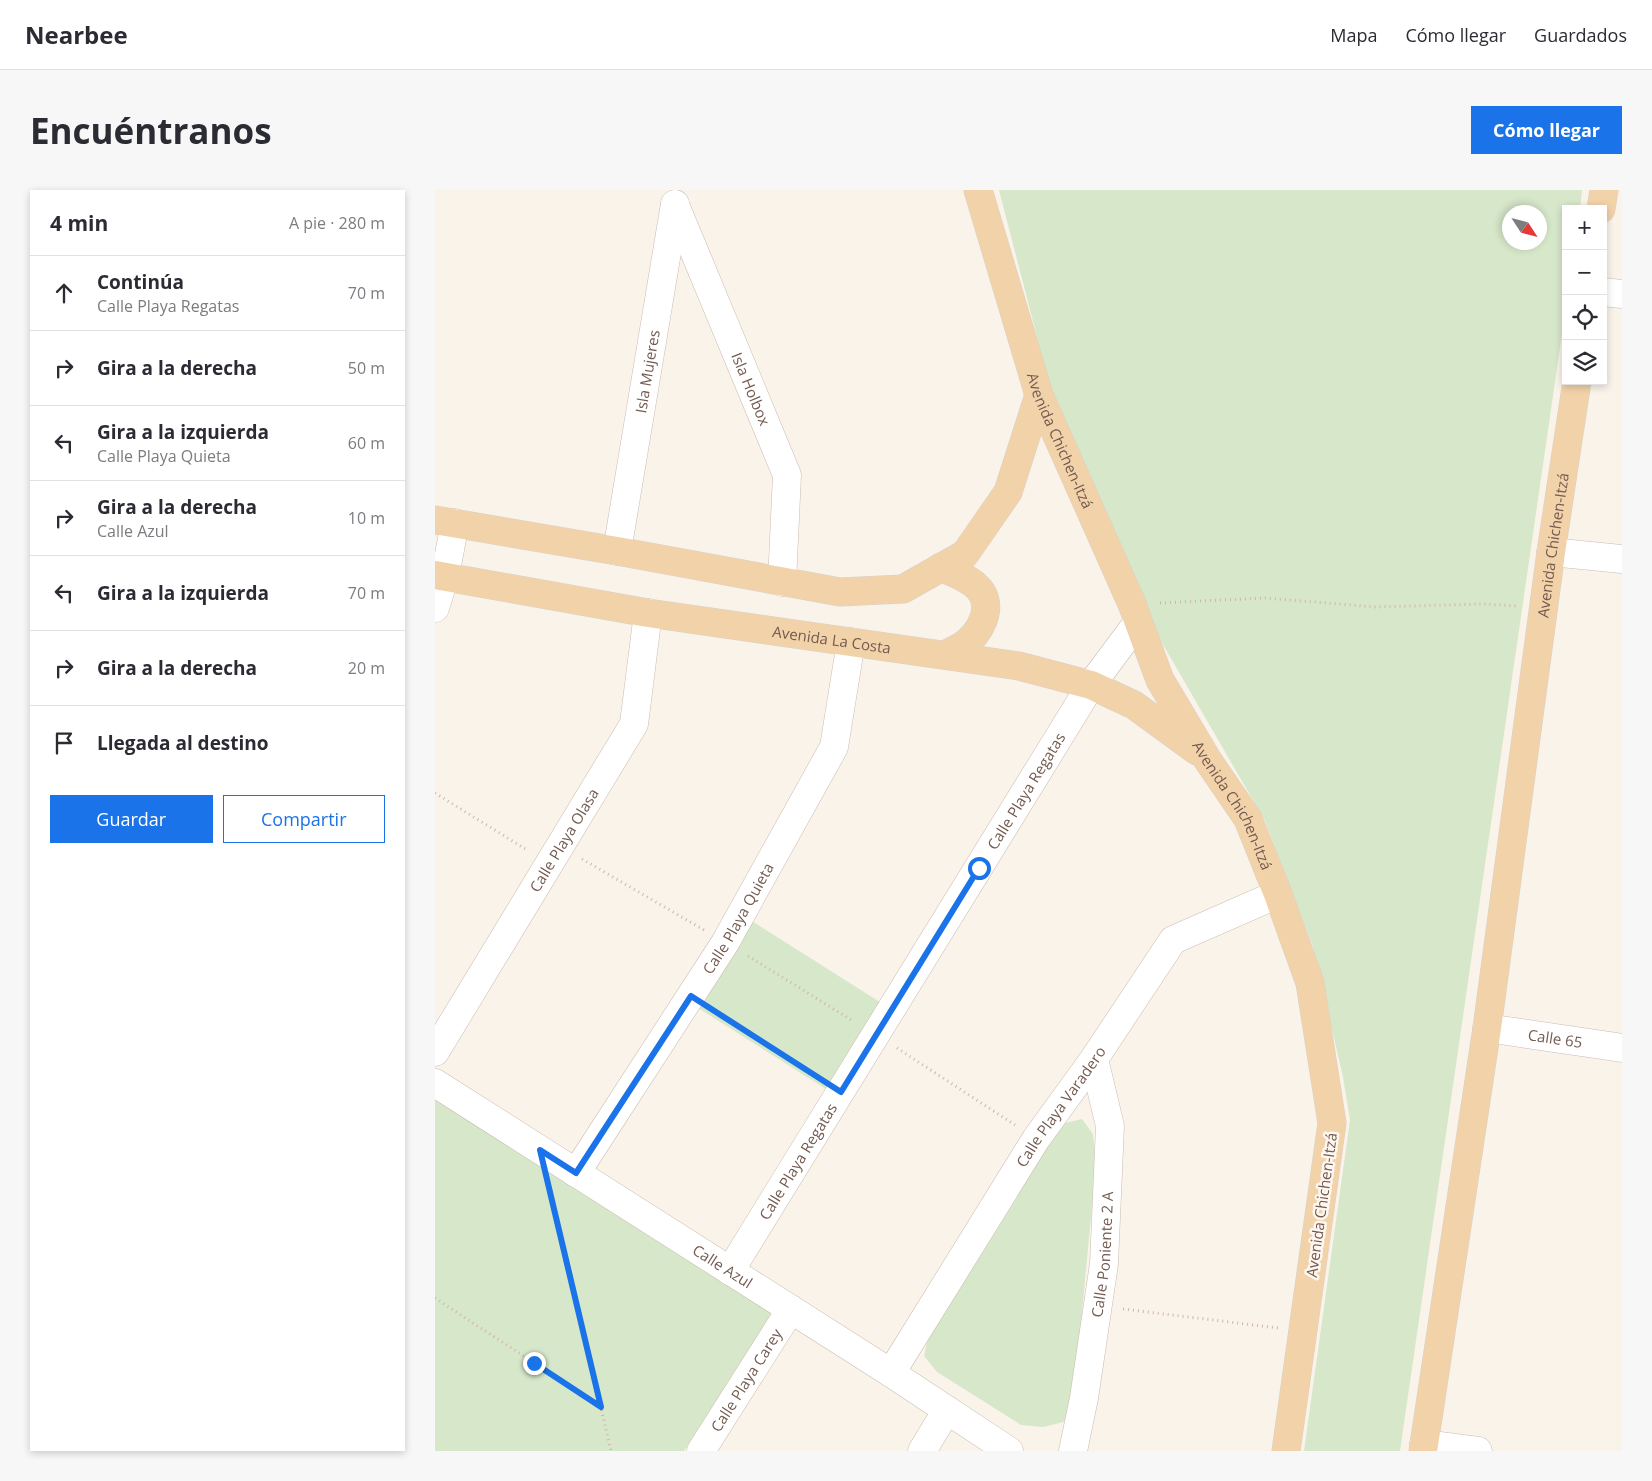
<!DOCTYPE html>
<html lang="es">
<head>
<meta charset="utf-8">
<style>
	body { margin:0; font-family:"Open Sans",sans-serif; background:#f7f7f7; color:#2b2b33 }
	.controls { position:absolute; right:15px; top:15px; display:grid; overflow:hidden; border-radius:0px; box-shadow:0 2px 8px #0003 }
	.controls button { width:45px; height:45px; display:grid; place-items:center; padding:0; border:0; border-bottom:1px solid #e1e1e2; background:#fff; color:#2b2b33; font:25px sans-serif }
	.compass { position:absolute; left:1067px; top:15px; width:45px; height:45px; border-radius:50%; background:#fff; box-shadow:0 2px 8px #0003; rotate:126deg }
	.stop { position:absolute; width:15px; height:15px; margin:-11px; border:4px solid #1a73e8; border-radius:50%; background:#fff }
	.stop.end { background:#1a73e8; border-color:#fff; box-shadow:0 1px 5px #0008 }
	.list { margin:0; padding:0; list-style:none }
	h2 { display:flex; justify-content:space-between; align-items:center; height:65px; margin:0; padding:0 20px; font-size:21px }
	h2 small { font-size:16px; font-weight:400; color:#7c7c81 }
	.list li { display:grid; grid-template-columns:32px 1fr auto; gap:15px; align-items:center; box-sizing:border-box; height:75px; padding:0 20px; border-top:1px solid #e1e1e2 }
	.list b { display:block; font-size:19px; white-space:nowrap }
	.list p { margin:0; font-size:16px; white-space:nowrap; color:#7c7c81 }
	.list em { font-size:16px; font-style:normal; color:#7c7c81 }
	.actions { display:flex; gap:10px; padding:15px 20px }
	.actions a { flex:1; padding:11px 0; border:1px solid #1a73e8; border-radius:0px; text-align:center; font-size:18px; color:#1a73e8 }
	.actions .main { background:#1a73e8; color:#fff }
	.icon { flex:none; width:28px; height:28px; fill:none; stroke:currentColor; stroke-width:2; stroke-linecap:round; stroke-linejoin:round }
	.map { position:relative; flex:none; width:1187px; height:1261px; overflow:hidden; border-radius:0px }
	header { display:flex; align-items:center; gap:30px; box-sizing:border-box; height:70px; padding:0 25px; background:#fff; border-bottom:1px solid #e1e1e2 }
	header strong { font-size:24px }
	nav { display:flex; gap:28px; margin-inline-start:auto; font-size:18px }
	.intro { display:flex; align-items:center; justify-content:space-between; box-sizing:border-box; height:120px; padding:0 30px }
	h1 { margin:0; font-size:35px }
	.button { padding:12px 22px; border-radius:0px; background:#1a73e8; color:#fff; font-size:18px; font-weight:700 }
	main { display:flex; gap:30px; padding:0 30px }
	aside { flex:1; background:#fff; border-radius:0px; box-shadow:0 2px 8px #0003 }
	.map>svg:first-child { display:block }
	.green { fill:#d7e7c9; fill-rule:evenodd }
	.lines { fill:none; stroke-linecap:round; stroke-linejoin:round }
	.minor-casing { stroke:#ccbbb1; stroke-width:29 }
	.major-casing { stroke:#d8d1ce; stroke-width:29 }
	.path { stroke:#d2b5a7; stroke-width:3; stroke-dasharray:1 4; stroke-linecap:butt }
	.minor { stroke:#fff; stroke-width:28 }
	.major { stroke:#f2d2a9; stroke-width:28 }
	.route { stroke:#1a73e8; stroke-width:6 }
	.labels { text-anchor:middle; dominant-baseline:central; stroke-width:5; stroke-linejoin:round; paint-order:stroke }
	.street-label { font-size:15px; fill:#735a50; stroke:#fdf7f0 }
</style>
</head>
<body>
<header>
<strong>Nearbee</strong>
<nav><a>Mapa</a><a>Cómo llegar</a><a>Guardados</a></nav>
</header>
<div class="intro"><h1>Encuéntranos</h1><a class="button">Cómo llegar</a></div>
<main>
<aside>
<h2>4 min<small>A pie · 280 m</small></h2>
<ul class="list">
<li><svg class="icon" aria-label="ahead" viewBox="0 0 24 24"><path d="M12 20V5M6 11l6-6 6 6"/></svg><div><b>Continúa</b><p>Calle Playa Regatas</p></div><em>70 m</em></li>
<li><svg class="icon" aria-label="right" viewBox="0 0 24 24"><path d="M7 20v-9h11M14 6l5 5-5 5"/></svg><div><b>Gira a la derecha</b></div><em>50 m</em></li>
<li><svg class="icon" aria-label="left" viewBox="0 0 24 24"><path d="M17 20v-9H6M10 6l-5 5 5 5"/></svg><div><b>Gira a la izquierda</b><p>Calle Playa Quieta</p></div><em>60 m</em></li>
<li><svg class="icon" aria-label="right" viewBox="0 0 24 24"><path d="M7 20v-9h11M14 6l5 5-5 5"/></svg><div><b>Gira a la derecha</b><p>Calle Azul</p></div><em>10 m</em></li>
<li><svg class="icon" aria-label="left" viewBox="0 0 24 24"><path d="M17 20v-9H6M10 6l-5 5 5 5"/></svg><div><b>Gira a la izquierda</b></div><em>70 m</em></li>
<li><svg class="icon" aria-label="right" viewBox="0 0 24 24"><path d="M7 20v-9h11M14 6l5 5-5 5"/></svg><div><b>Gira a la derecha</b></div><em>20 m</em></li>
<li><svg class="icon" aria-label="arrive" viewBox="0 0 24 24"><path d="M6 21V4h12l-3 4 3 4H6"/></svg><div><b>Llegada al destino</b></div></li>
</ul>
<div class="actions"><a class="main">Guardar</a><a>Compartir</a></div>
</aside>
<div class="map">
<svg width="1187" height="1261" viewBox="0 0 1187 1261">
	<rect width="100%" height="100%" fill="#faf3ea"/>
	<path class="green" d="M 564,0 L 1147,0 L 1145,19 L 1131,19 L 1131,116 L 965,1261 L 869,1261 L 915,930 L 908,887 L 878,757 L 830,631 L 719,439 L 615,197 ZM 1074,22 L 1104,22 L 1104,52 L 1074,52 Z
		M 315,730 L 448,814 L 394,901 L 260,816 Z
		M 0,897 L 339,1120 L 249,1261 L 0,1261 Z
		M 647,929 L 658,944 L 661,974 L 639,1207 L 629,1232 L 608,1237 L 586,1235 L 502,1182 L 489,1166 L 493,1148 L 626,934 Z"/>
	<g class="lines">
		<defs>
			<g id="minor">
				<path id="s1" d="M 240,15 L 352,285 L 347,392"/>
				<path d="M 1168,102 L 1187,104"/>
				<path id="s2" d="M 182,361 L 240,14"/>
				<path d="M 1116,362 L 1187,369"/>
				<path d="M 0,418 L 10,386 L 20,333"/>
				<path id="s3" d="M 1052,838 L 1187,858"/>
				<path id="s4" d="M 0,862 L 199,534 L 213,423"/>
				<path id="s5" d="M 0,893 L 456,1183 L 574,1261"/>
				<path id="s6" d="M 141,983 L 290,753 L 399,557 L 416,452"/>
				<path id="s7" d="M 295,1081 L 656,495 L 703,432"/>
				<path id="s8" d="M 456,1183 L 601,949 L 659,869 L 738,750 L 843,704"/>
				<path d="M 989,1254 L 1043,1261"/>
				<path id="s9" d="M 266,1261 L 356,1119"/>
				<path d="M 487,1261 L 512,1220"/>
				<path id="s10" d="M 638,1261 L 649,1208 L 669,1074 L 675,936 L 659,869"/>
			</g>
			<g id="major">
				<path id="s11" d="M 543,0 L 604,205 L 697,414 L 725,490 L 772,569 L 813,629 L 843,704 L 875,793 L 897,933 L 851,1261"/>
				<path d="M 1166,19 L 1169,0"/>
				<path d="M 0,330 L 182,361 L 405,402 L 468,399 L 530,364 L 573,302 L 604,205"/>
				<path d="M 506,377 C 518,383 535,388 544,399 C 560,417 545,444 527,456 C 522,459 515,462 510,465"/>
				<path id="s12" d="M 0,385 L 213,423 L 584,476 L 656,495 L 699,515 L 762,561"/>
				<path id="s13" d="M 988,1261 L 1052,838 L 1116,362 L 1142,191"/>
			</g>
		</defs>
		<use href="#minor" class="minor-casing"/>
		<use href="#major" class="major-casing"/>
		<path class="path" d="M 725,413 L 830,408 L 941,417 L 1048,414 L 1083,416
			M 0,603 L 92,660
			M 147,669 L 269,740
			M 313,766 L 418,831
			M 277,820 L 384,887
			M 462,858 L 580,935
			M 114,996 L 176,1261
			M 0,1108 L 165,1216
			M 688,1119 L 843,1138"/>
		<use href="#minor" class="minor"/>
		<use href="#major" class="major"/>
	</g>
	<g class="lines">
		<path class="route" d="M 99,1173 L 166,1217 L 105,960 L 141,983 L 256,806 L 406,902 L 544,678"/>
	</g>
	<g class="labels">
		<g class="street-label">
			<text stroke="none"><textPath href="#s2" startOffset="182">Isla Mujeres</textPath></text>
			<text stroke="none"><textPath href="#s1" startOffset="199">Isla Holbox</textPath></text>
			<text stroke="none"><textPath href="#s11" startOffset="264">Avenida Chichen-Itzá</textPath></text>
			<text stroke="none"><textPath href="#s13" startOffset="915">Avenida Chichen-Itzá</textPath></text>
			<text stroke="none"><textPath href="#s12" startOffset="402">Avenida La Costa</textPath></text>
			<text stroke="none"><textPath href="#s7" startOffset="564">Calle Playa Regatas</textPath></text>
			<text stroke="none"><textPath href="#s11" startOffset="669">Avenida Chichen-Itzá</textPath></text>
			<text stroke="none"><textPath href="#s4" startOffset="248">Calle Playa Olasa</textPath></text>
			<text stroke="none"><textPath href="#s6" startOffset="302">Calle Playa Quieta</textPath></text>
			<text stroke="none"><textPath href="#s3" startOffset="69">Calle 65</textPath></text>
			<text stroke="none"><textPath href="#s8" startOffset="316">Calle Playa Varadero</textPath></text>
			<text stroke="none"><textPath href="#s7" startOffset="129">Calle Playa Regatas</textPath></text>
			<text transform="translate(886 1015) rotate(-82)">Avenida Chichen-Itzá</text>
			<text stroke="none"><textPath href="#s10" startOffset="199">Calle Poniente 2 A</textPath></text>
			<text stroke="none"><textPath href="#s5" startOffset="341">Calle Azul</textPath></text>
			<text stroke="none"><textPath href="#s9" startOffset="84">Calle Playa Carey</textPath></text>
		</g>
	</g>
</svg>
<div class="controls">
<button>+</button>
<button>−</button>
<button><svg class="icon" aria-label="locate" viewBox="0 0 24 24"><circle cx="12" cy="12" r="6"/><path d="M12 2v4M12 18v4M2 12h4M18 12h4"/></svg></button>
<button><svg class="icon" aria-label="layers" viewBox="0 0 24 24"><path d="M12 4l9 5-9 5-9-5zM3 14l9 5 9-5"/></svg></button>
</div>
<svg class="compass" viewBox="-18 -18 36 36"><path d="M0-13l5 13h-10z" fill="#e53935"/><path d="M0 13l5-13h-10z" fill="#7c7c81"/></svg>
<div class="stop" style="left:544px;top:678px"></div>
<div class="stop end" style="left:99px;top:1173px"></div>
</div>
</main>
</body>
</html>
